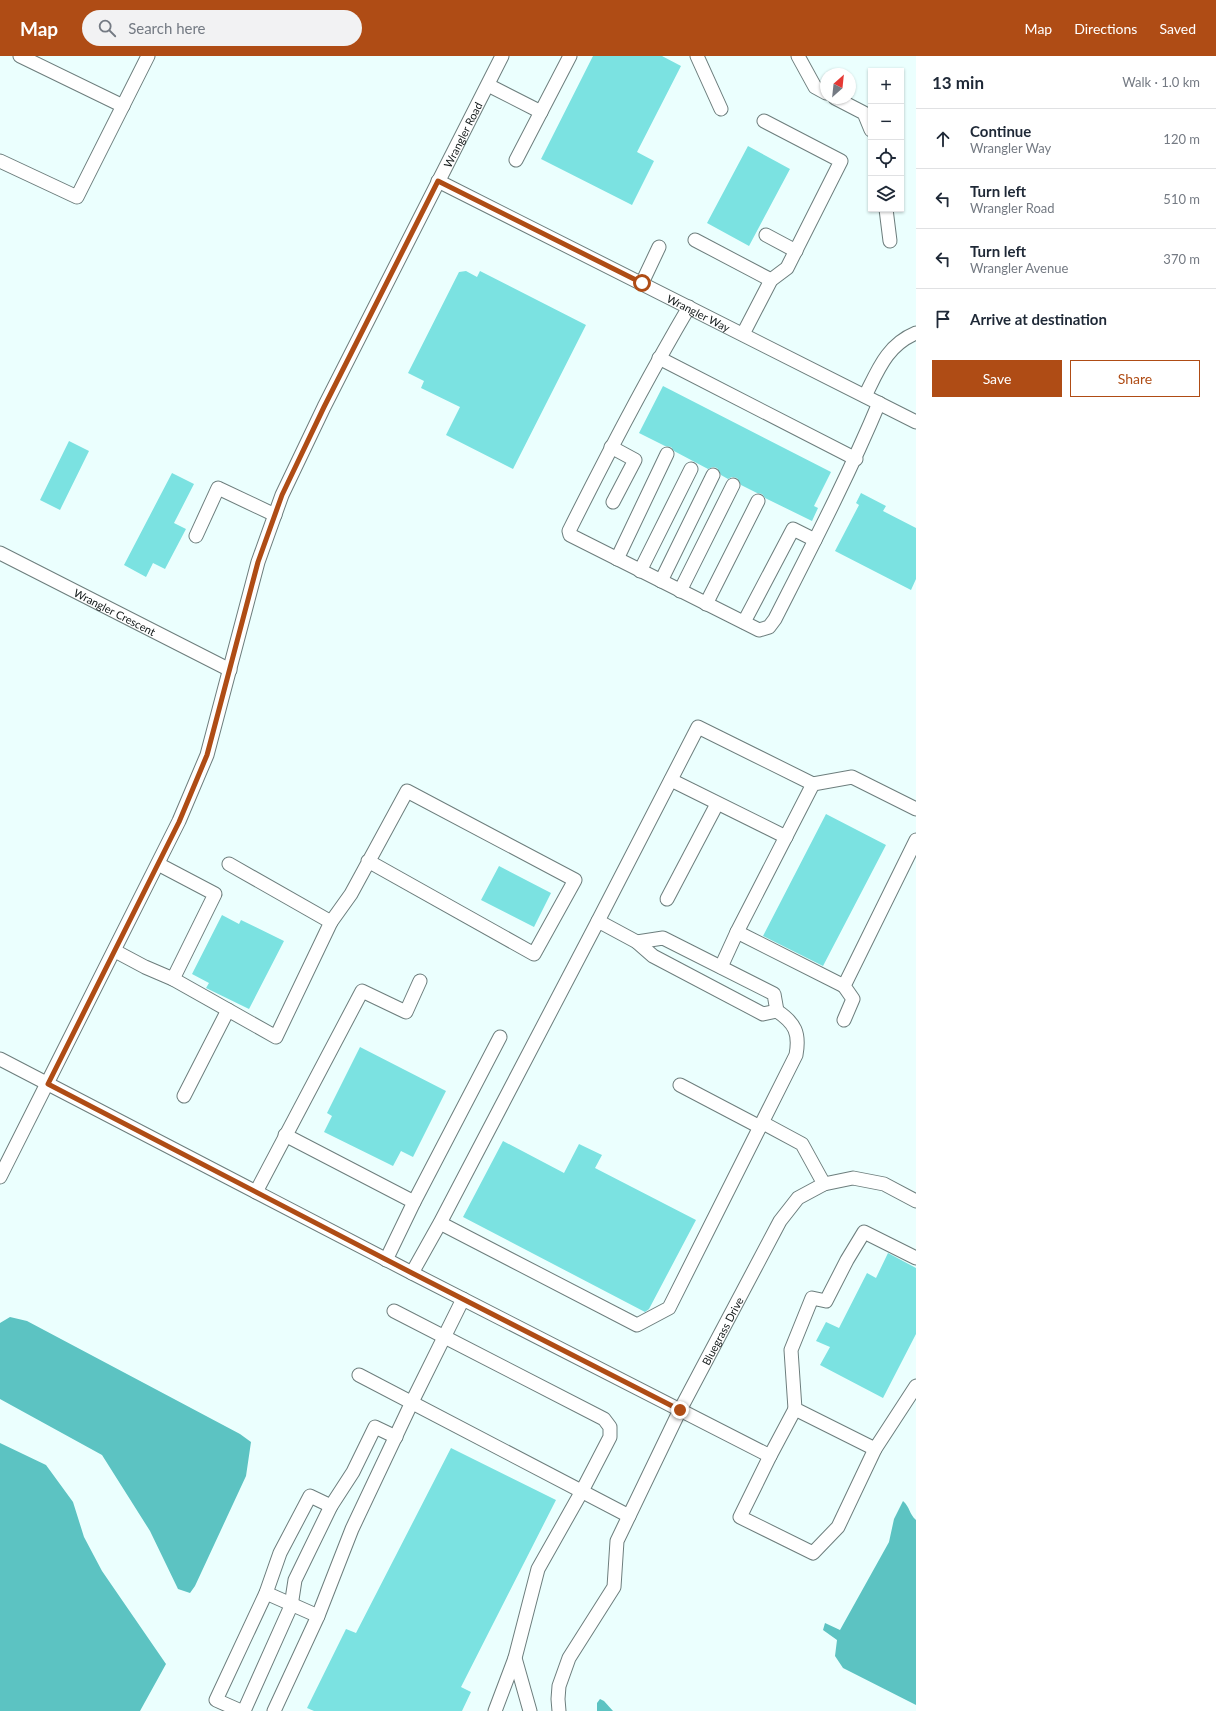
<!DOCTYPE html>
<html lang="en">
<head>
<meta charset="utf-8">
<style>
	body { margin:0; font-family:Lato,sans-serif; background:#f2f2f3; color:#1f2937 }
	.controls { position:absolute; right:12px; top:12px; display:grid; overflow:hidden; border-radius:0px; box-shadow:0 1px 3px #0004 }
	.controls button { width:36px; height:36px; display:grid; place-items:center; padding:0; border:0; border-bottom:1px solid #e0e1e3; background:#fff; color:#1f2937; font:20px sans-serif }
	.compass { position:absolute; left:820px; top:12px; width:36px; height:36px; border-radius:50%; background:#fff; box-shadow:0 1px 3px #0004; rotate:27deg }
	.stop { position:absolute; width:12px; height:12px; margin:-9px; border:3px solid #af4c15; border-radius:50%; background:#fff }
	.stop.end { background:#af4c15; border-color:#fff; box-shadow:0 1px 4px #0008 }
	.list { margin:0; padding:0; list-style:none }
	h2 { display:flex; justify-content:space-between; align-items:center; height:52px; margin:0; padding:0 16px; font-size:17px }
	h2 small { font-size:13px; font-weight:400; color:#747a83 }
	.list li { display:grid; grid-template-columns:26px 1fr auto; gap:12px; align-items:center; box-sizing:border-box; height:60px; padding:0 16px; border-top:1px solid #e0e1e3 }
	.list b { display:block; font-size:15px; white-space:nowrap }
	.list p { margin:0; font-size:13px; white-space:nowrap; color:#747a83 }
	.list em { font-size:13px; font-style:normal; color:#747a83 }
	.actions { display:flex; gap:8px; padding:12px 16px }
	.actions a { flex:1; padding:9px 0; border:1px solid #af4c15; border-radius:0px; text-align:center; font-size:14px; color:#af4c15 }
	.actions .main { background:#af4c15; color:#fff }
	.icon { flex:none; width:22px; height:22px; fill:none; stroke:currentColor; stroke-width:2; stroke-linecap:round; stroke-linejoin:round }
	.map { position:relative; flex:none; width:916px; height:1655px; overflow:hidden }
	header { display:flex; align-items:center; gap:24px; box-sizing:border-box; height:56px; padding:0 20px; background:#af4c15; color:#fff }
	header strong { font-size:19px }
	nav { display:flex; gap:22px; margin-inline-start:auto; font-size:14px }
	.search { width:280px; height:36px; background:#f2f2f3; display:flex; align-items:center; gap:10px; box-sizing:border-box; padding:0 14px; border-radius:22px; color:#747a83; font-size:15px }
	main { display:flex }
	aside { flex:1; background:#fff }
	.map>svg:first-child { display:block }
	.water { fill:#5cc3c2 }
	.building { fill:#7be2e1 }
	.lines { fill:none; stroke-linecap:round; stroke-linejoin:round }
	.minor-casing { stroke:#6d7e7d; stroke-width:15 }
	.minor { stroke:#fff; stroke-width:13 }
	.route { stroke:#af4c15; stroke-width:5 }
	.labels { text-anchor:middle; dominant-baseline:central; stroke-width:3; stroke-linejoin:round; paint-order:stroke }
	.street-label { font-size:11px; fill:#111818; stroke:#fff }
</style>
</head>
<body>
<header>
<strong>Map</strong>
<div class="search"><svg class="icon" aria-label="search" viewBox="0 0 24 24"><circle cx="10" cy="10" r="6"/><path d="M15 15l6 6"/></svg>Search here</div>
<nav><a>Map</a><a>Directions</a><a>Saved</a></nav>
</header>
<main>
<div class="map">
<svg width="916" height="1655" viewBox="0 0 916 1655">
	<rect width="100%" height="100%" fill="#ebfffe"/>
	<path class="water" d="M 10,1261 L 27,1265 L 240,1378 L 251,1386 L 246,1420 L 195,1530 L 190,1537 L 178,1533 L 150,1475 L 102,1399 L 0,1343 L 0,1267 Z
		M 0,1387 L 46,1409 L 73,1446 L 84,1481 L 102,1515 L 166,1608 L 140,1655 L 0,1655 Z
		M 903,1445 C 910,1451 909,1458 916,1464 L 916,1649 L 843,1612 L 835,1600 L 837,1584 L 823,1574 L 825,1567 L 840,1574 L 889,1486 L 894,1463 Z
		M 600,1643 L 604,1645 L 613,1655 L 597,1655 L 597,1647 Z"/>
	<path class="building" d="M 593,0 L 662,0 L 681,10 L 637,96 L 654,105 L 632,149 L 541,103 Z
		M 748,90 L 790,113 L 749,190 L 707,167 Z
		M 466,215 L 477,221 L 480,215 L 586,269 L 513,413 L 446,379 L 460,351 L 421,332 L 424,325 L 408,317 L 459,216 Z
		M 663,330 L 831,416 L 814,450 L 818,452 L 812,465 L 765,442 L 762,438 L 757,437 L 741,429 L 737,422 L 732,421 L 728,423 L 721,419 L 717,412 L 713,411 L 708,413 L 674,395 L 671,391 L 665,390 L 639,377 Z
		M 69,385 L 89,395 L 60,454 L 40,444 Z
		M 172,417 L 194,428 L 174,467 L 186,473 L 165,513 L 153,507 L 146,521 L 124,509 Z
		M 861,437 L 886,450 L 883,455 L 916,472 L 916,523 L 911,534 L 835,495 L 859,449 L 856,447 Z
		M 826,758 L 886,789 L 823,910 L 763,880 Z
		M 499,810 L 551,837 L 534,871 L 481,844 Z
		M 222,859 L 239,868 L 241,864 L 284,885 L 249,953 L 206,932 L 209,927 L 192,918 Z
		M 360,991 L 446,1035 L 413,1101 L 401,1095 L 393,1110 L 324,1076 L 332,1060 L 327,1057 Z
		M 503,1085 L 564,1117 L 579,1088 L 602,1099 L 595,1112 L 696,1164 L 649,1253 L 645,1256 L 463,1161 Z
		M 888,1197 L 916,1212 L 916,1278 L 883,1342 L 820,1309 L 830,1291 L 816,1285 L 826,1266 L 839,1272 L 867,1217 L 876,1222 Z
		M 451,1392 L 556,1444 L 461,1631 L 471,1636 L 462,1655 L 314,1655 L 307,1652 L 346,1573 L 356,1577 Z"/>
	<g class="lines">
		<defs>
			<g id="minor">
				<path d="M 20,0 L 123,50"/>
				<path d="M 697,0 L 721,53"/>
				<path d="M 798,0 L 815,31 L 826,37"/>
				<path d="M 488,29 L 541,56"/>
				<path d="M 835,42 L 864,57 L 871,74"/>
				<path d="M 516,104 L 570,0"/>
				<path d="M 0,105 L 77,141 L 148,0"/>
				<path id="s1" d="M 438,125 L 916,366"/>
				<path d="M 886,153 L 890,185"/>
				<path d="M 766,179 L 796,195"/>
				<path d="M 695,184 L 771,224"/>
				<path d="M 642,227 L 659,191"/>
				<path d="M 689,251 C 646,324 607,399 569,475 L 570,479 L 759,574 L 769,571 L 775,563 C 811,492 848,421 879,347"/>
				<path d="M 743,278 L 771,224 L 787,212 L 841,105 L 764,65"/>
				<path d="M 659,302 L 856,403"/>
				<path d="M 865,340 C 878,314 887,289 916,277"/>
				<path d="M 611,391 L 635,404 L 613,446"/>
				<path d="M 196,480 L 218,432 L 275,459"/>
				<path id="s2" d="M 0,497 L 230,614"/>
				<path d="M 617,503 L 667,398"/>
				<path d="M 640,515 L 691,413"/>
				<path d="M 661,525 L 713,419"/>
				<path d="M 680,535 L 733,429"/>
				<path d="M 706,548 L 758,445"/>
				<path d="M 744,566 L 793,473 L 815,484"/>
				<path d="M 671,724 L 786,781"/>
				<path d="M 667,843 L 717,748"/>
				<path d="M 598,865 L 698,671 L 813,728"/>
				<path d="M 331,866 L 351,838 L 407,735 L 575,824 L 534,898 L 368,805"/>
				<path d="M 737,876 L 844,930"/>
				<path d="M 637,886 L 663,882 L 774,938 L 777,955"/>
				<path d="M 115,895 L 145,911 L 173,923 L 215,838 L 158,808"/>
				<path d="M 721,911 L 737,876 L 813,728 L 852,721 L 916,753"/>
				<path d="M 173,923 L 276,981 L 331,866 L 229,808"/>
				<path d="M 844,964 L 853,943 L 844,930 L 916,784"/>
				<path d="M 0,1003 L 412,1217 L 770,1400 L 795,1353"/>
				<path d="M 680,1029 L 760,1071"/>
				<path d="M 184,1040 L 228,954"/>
				<path d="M 763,1067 L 802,1088 L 824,1128"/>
				<path d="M 285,1079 L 414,1146 L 386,1204"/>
				<path id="s3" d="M 0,1121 L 179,765 L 207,699 L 258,506 L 282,439 L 324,351 L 502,0"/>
				<path d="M 256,1136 L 362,935 L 406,956 L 420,925"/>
				<path d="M 414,1146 L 500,981"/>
				<path d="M 916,1202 L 864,1176 L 847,1204 L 826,1245 L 812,1242 L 791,1294 L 795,1353 L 875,1393 L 916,1330"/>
				<path d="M 412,1217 L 440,1167 L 598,865 L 637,886 L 653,900 L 763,958 L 777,955 C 795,967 800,977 796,999 L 669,1252 L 637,1269 L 440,1167"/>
				<path d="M 394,1255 L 604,1363 L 610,1371 L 610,1381 L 582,1435 L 538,1513 L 515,1602 L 530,1655"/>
				<path d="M 359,1319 L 629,1460"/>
				<path d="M 770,1400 L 740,1461 L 813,1497 L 838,1471 L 875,1393"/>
				<path d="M 266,1537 L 318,1560"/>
				<path d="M 241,1655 L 216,1644 L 266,1537 L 280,1497 L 310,1440 L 331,1450"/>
				<path d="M 244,1655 L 291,1550 L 295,1524 L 331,1450 L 353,1416 L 375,1371 L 396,1381"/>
				<path d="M 274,1655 L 318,1560 L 352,1473 L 412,1346 L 463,1243"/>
				<path d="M 495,1655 L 515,1602"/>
				<path id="s4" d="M 559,1655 L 558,1643 L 559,1630 L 569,1602 L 614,1531 L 617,1485 L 680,1354 L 780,1165 L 798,1142 L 824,1128 L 853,1122 L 884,1128 L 916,1145"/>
			</g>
		</defs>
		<use href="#minor" class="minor-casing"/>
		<use href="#minor" class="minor"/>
	</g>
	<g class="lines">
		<path class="route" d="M 642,227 L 438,125 L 324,351 L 282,439 L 258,506 L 207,699 L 179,766 L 48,1028 L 412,1217 L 680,1354"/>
	</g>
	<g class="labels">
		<g class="street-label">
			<text stroke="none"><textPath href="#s3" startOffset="1144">Wrangler Road</textPath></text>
			<text stroke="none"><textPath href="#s1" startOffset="292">Wrangler Way</textPath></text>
			<text stroke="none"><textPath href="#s2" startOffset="129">Wrangler Crescent</textPath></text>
			<text stroke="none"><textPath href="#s4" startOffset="420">Bluegrass Drive</textPath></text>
		</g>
	</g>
</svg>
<div class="controls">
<button>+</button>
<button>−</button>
<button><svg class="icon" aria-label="locate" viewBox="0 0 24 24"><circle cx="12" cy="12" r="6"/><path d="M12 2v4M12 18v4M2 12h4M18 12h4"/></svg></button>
<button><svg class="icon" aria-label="layers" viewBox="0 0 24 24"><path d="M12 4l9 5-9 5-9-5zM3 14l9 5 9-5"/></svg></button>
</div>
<svg class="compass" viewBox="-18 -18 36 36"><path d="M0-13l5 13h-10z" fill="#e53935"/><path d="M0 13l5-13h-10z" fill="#747a83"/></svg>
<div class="stop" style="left:642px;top:227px"></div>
<div class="stop end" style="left:680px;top:1354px"></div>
</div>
<aside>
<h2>13 min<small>Walk · 1.0 km</small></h2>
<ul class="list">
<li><svg class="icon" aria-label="ahead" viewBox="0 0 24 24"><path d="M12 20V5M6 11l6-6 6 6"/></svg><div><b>Continue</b><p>Wrangler Way</p></div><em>120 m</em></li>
<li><svg class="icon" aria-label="left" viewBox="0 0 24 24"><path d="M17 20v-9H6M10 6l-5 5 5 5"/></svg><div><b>Turn left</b><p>Wrangler Road</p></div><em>510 m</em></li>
<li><svg class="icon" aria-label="left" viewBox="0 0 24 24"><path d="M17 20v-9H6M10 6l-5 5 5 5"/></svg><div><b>Turn left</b><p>Wrangler Avenue</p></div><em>370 m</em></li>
<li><svg class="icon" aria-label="arrive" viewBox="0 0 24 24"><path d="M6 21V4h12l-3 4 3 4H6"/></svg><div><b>Arrive at destination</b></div></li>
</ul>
<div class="actions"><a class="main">Save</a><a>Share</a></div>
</aside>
</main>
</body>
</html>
